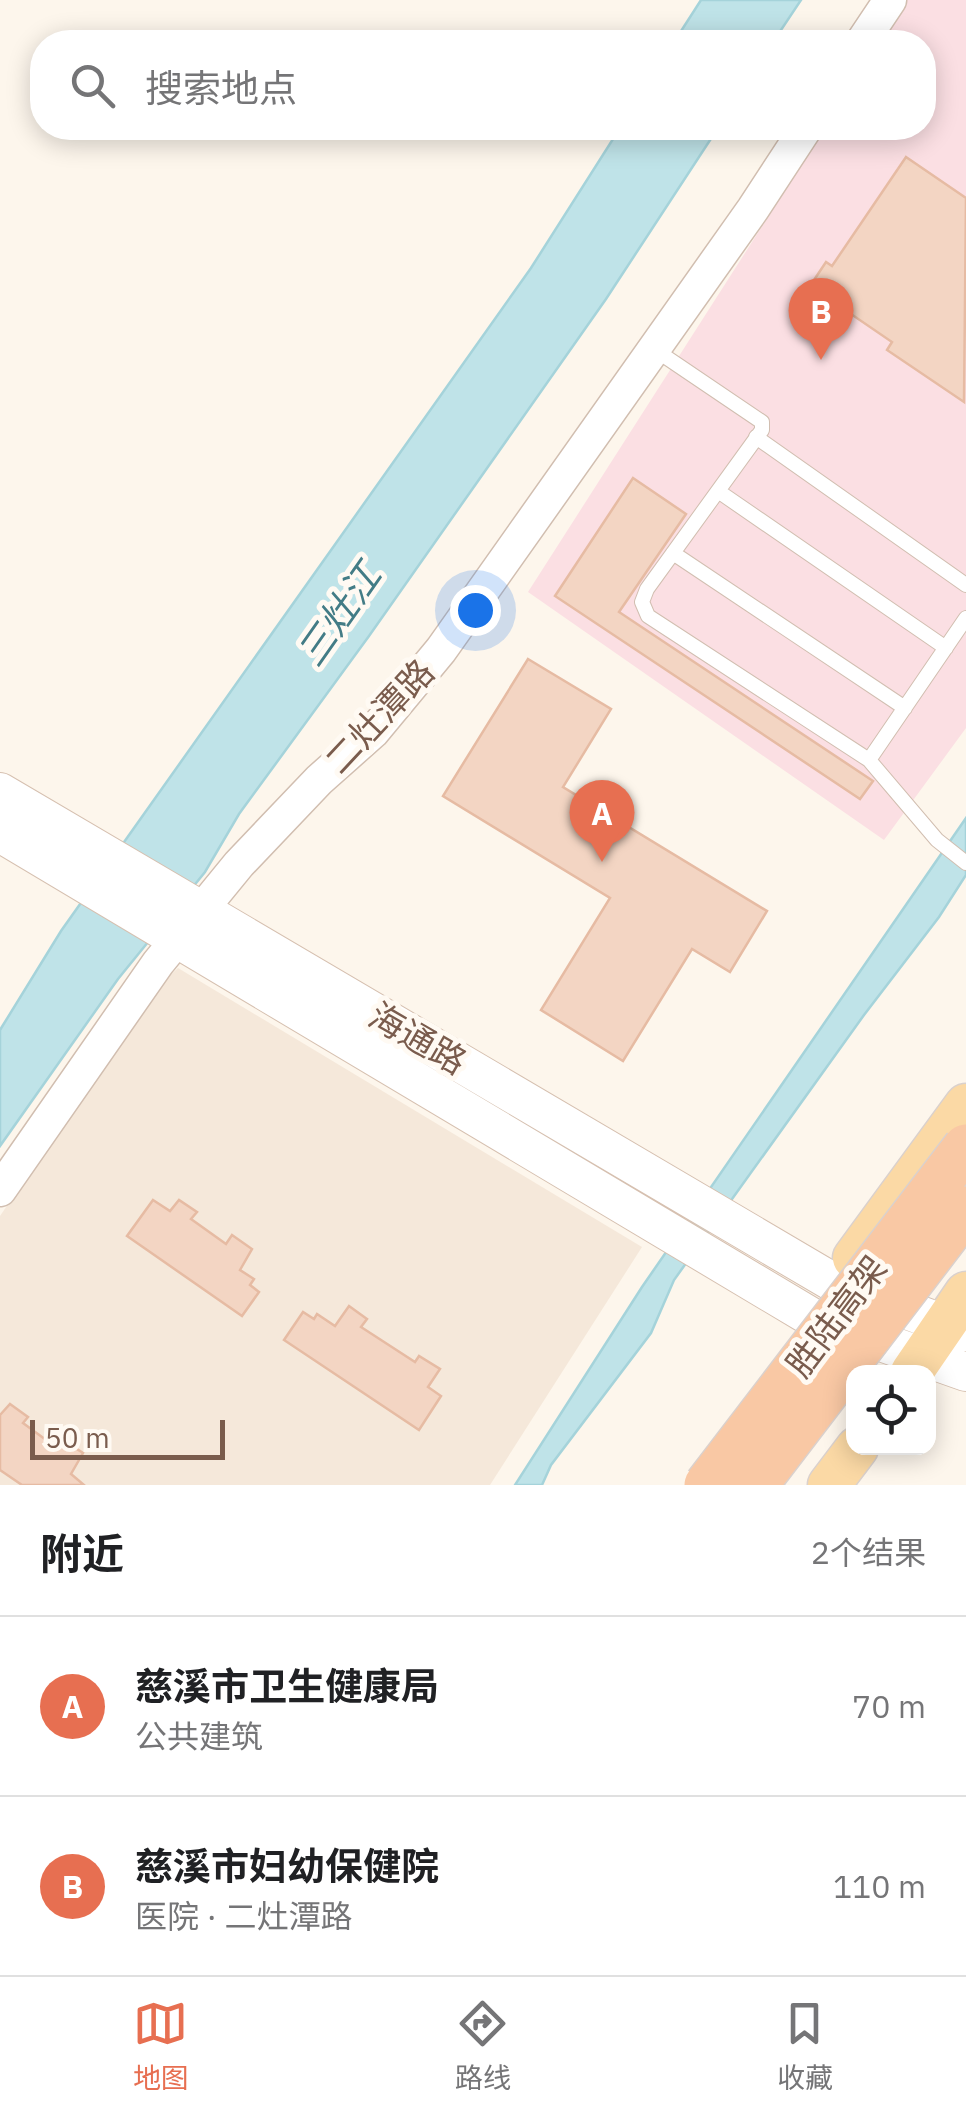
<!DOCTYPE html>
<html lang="zh">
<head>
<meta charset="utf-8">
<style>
	body { margin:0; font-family:"IBM Plex Sans","Noto Sans SC",sans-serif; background:#f2f2f2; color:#202124 }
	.controls { position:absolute; right:30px; bottom:30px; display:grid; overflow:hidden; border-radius:20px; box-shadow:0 5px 25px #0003 }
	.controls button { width:90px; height:90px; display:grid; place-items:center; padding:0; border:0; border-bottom:2px solid #e0e0e0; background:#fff; color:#202124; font:50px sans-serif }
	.scale { position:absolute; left:30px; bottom:25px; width:195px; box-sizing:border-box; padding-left:10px; border:5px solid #7a5c4d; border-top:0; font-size:28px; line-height:35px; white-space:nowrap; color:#7a5c4d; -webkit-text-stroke:8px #fffaf3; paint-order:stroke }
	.you { position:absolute; left:475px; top:610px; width:35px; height:35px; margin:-25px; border:8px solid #fff; border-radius:50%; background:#1a73e8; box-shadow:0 0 0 15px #1a73e833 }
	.badge { display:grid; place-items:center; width:65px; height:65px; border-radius:50%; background:#e76f51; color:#fff; font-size:32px; font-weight:700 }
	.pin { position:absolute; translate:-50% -82px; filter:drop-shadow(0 2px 5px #0008) }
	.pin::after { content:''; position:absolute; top:52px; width:35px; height:30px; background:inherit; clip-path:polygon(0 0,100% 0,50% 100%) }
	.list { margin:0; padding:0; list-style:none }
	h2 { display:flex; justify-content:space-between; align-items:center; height:130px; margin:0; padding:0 40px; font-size:42px }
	h2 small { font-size:32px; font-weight:400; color:#757577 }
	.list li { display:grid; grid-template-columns:65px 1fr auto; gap:30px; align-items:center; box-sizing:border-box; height:180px; padding:0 40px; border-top:2px solid #e0e0e0 }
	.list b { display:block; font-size:38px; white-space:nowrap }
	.list p { margin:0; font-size:32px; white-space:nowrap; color:#757577 }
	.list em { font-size:32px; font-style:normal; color:#757577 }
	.icon { flex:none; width:55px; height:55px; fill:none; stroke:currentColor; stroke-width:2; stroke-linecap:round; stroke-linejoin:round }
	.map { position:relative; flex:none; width:966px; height:1485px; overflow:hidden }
	.search { position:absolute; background:#fff; box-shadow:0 5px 25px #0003; left:30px; right:30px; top:30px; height:110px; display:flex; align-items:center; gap:25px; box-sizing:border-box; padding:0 35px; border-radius:40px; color:#757577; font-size:38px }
	.sheet { height:490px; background:#fff }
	nav { display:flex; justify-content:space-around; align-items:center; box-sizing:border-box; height:140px; border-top:2px solid #e0e0e0; background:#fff; font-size:28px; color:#757577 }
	nav a { display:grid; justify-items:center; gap:5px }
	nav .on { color:#e76f51 }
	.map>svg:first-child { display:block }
	.residential { fill:#f5e8da }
	.medical { fill:#fbdfe3 }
	.water { fill:#bfe3e8; stroke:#a5d3da; stroke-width:2.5 }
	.building { fill:#f3d5c3; stroke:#e6bba3; stroke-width:2.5 }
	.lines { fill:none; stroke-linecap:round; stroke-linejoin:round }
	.service-casing { stroke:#d1beb0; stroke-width:16 }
	.tertiary-casing { stroke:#d1beb0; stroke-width:35 }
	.secondary-casing { stroke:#d6c0b0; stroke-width:40 }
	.primary-casing { stroke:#dad1cd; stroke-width:45 }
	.service { stroke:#fff; stroke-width:14 }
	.tertiary { stroke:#fff; stroke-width:32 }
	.secondary { stroke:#fff; stroke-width:38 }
	.primary { stroke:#fbd9a5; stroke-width:42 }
	.trunk-bridge-casing { stroke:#dad1cd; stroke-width:48; stroke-linecap:butt }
	.trunk-bridge { stroke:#f9c8a4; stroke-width:45 }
	.labels { text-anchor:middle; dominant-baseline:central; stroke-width:10; stroke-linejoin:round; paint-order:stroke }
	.street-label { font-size:35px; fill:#7a5c4d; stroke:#fffaf3 }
	.water-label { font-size:38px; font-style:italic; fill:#437c86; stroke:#fffaf3 }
</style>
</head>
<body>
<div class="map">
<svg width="966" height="1485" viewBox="0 0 966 1485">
	<rect width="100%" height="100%" fill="#fdf6ec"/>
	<path class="residential" d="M 178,968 L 642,1247 L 490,1485 L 0,1485 L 0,1216 L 154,990 Z"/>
	<path class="medical" d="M 907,0 L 966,0 L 966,728 L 884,840 L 528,592 L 825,128 L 924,128 L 924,42 L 879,42 Z"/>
	<path class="water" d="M 701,0 L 801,0 L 773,42 L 674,42 Z
		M 620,128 L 718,128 L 606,299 L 369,636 L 239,814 L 205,872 L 118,979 L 0,1146 L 0,1030 L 61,931 L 531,268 Z
		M 966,818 L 966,875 L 939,917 L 864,1015 L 674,1280 L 651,1333 L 551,1465 L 542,1485 L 515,1485 L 642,1287 Z"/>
	<path class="building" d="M 906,157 L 966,198 L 964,402 L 887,350 L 892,342 L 810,286 L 826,262 L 832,266 Z
		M 633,478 L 686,514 L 619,612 L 873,781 L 860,799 L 555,596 Z
		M 528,659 L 611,709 L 563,787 L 767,911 L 730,972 L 692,949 L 623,1061 L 541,1010 L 610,898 L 443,796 Z
		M 153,1200 L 170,1211 L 179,1200 L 197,1212 L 191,1219 L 226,1244 L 232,1235 L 252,1249 L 240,1270 L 254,1279 L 250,1285 L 259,1292 L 242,1316 L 127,1236 Z
		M 349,1306 L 367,1319 L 361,1327 L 415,1362 L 419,1356 L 440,1369 L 428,1387 L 441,1396 L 419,1430 L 284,1340 L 303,1312 L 314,1319 L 317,1314 L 335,1326 Z
		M 10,1404 L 28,1417 L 23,1423 L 57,1448 L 63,1440 L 83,1453 L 71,1474 L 84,1485 L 22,1485 L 0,1470 L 0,1415 Z"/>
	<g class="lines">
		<defs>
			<path id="service" d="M 654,349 L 762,422 L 762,430 L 647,589 L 642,602 L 648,616 L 869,760 L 937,840 L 966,863
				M 756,437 L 966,585
				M 718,491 L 946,648
				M 673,553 L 905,708
				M 869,760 L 966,618"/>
			<path id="tertiary" d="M 862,42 L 890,0
				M 0,1190 L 158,963 L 239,864 L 319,780 L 373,732 L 441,650 L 753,209 L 806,128"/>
			<path id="secondary" d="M 0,792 L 836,1284 L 966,1332
				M 0,833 L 813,1318 L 966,1372"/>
			<path id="primary" d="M 854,1258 L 966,1105
				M 912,1372 L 966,1293
				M 829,1485 L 857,1448"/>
		</defs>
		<use href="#service" class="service-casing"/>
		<use href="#tertiary" class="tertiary-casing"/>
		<use href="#secondary" class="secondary-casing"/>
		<use href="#primary" class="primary-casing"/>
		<use href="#service" class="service"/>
		<use href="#tertiary" class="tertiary"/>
		<use href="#secondary" class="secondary"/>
		<use href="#primary" class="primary"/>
		<defs>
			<path id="trunk-bridge" d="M 707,1485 L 966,1147
				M 755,1485 L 966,1209"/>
		</defs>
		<use href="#trunk-bridge" class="trunk-bridge-casing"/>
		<use href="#trunk-bridge" class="trunk-bridge"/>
	</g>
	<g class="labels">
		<g class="street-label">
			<text transform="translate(379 716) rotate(-47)">二灶潭路</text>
			<text transform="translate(418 1038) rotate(30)">海通路</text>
			<text transform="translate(836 1316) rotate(-53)">胜陆高架</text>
		</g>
		<g class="water-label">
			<text transform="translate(338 614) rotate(-55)">三灶江</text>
		</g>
	</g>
</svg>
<div class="controls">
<button><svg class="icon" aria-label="locate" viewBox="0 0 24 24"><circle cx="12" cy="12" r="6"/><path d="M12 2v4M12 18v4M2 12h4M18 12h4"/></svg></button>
</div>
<div class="scale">50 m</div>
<div class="you"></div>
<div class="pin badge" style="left:602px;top:862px">A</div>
<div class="pin badge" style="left:821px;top:360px">B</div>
<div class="search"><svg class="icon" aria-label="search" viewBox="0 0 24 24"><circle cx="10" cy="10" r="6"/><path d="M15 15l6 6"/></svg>搜索地点</div>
</div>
<section class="sheet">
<h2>附近<small>2个结果</small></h2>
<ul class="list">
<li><span class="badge">A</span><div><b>慈溪市卫生健康局</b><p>公共建筑</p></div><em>70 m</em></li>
<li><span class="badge">B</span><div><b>慈溪市妇幼保健院</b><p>医院 · 二灶潭路</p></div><em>110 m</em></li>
</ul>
</section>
<nav>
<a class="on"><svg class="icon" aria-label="map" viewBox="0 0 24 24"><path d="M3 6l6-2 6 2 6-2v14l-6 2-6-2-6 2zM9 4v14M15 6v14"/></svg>地图</a>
<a><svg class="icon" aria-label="directions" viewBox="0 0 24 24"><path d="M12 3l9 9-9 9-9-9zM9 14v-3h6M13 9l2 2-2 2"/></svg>路线</a>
<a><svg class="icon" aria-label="saved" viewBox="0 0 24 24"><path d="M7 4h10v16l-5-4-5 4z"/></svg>收藏</a>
</nav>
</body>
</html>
